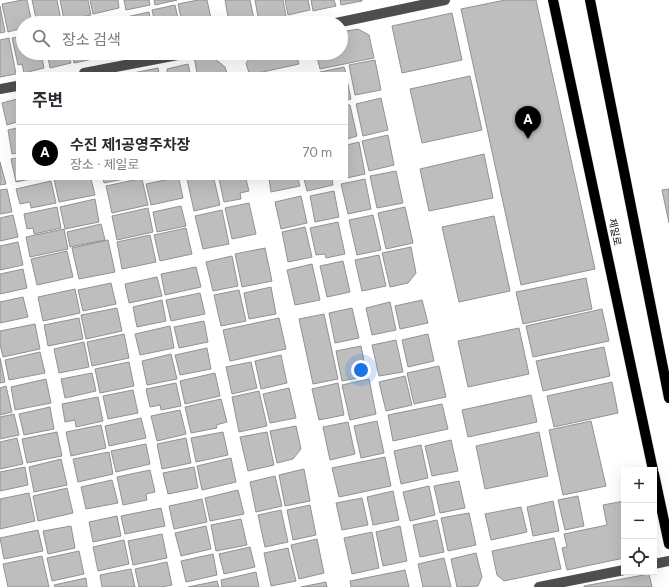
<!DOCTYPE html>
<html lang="ko">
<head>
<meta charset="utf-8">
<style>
	body { margin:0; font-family:Figtree,"Noto Sans KR",sans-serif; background:#f2f2f3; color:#2b2b33 }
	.controls { position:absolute; right:12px; bottom:12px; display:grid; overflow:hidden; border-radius:0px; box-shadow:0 4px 16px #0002 }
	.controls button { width:36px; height:36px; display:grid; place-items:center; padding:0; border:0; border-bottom:1px solid #e1e1e2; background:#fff; color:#2b2b33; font:20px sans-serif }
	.you { position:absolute; left:361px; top:370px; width:14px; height:14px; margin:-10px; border:3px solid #fff; border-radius:50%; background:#1a73e8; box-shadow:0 0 0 6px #1a73e833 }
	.badge { display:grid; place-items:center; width:26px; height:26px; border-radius:50%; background:#000; color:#fff; font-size:13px; font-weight:700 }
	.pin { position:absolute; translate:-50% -33px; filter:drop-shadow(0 1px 2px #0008) }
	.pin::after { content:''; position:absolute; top:21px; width:14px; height:12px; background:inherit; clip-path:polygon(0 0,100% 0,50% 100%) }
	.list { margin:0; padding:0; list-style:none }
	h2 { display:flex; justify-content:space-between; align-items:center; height:52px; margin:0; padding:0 16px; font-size:17px }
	h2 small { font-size:13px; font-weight:400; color:#7c7c81 }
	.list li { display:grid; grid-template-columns:26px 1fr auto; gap:12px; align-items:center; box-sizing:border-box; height:56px; padding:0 16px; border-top:1px solid #e1e1e2 }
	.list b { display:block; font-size:15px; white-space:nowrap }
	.list p { margin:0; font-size:13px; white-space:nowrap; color:#7c7c81 }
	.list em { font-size:13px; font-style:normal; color:#7c7c81 }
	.icon { flex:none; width:22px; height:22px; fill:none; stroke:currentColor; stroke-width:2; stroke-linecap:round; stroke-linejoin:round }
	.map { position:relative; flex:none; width:669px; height:587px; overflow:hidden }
	.search { position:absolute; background:#fff; box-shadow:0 4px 16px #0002; left:16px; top:16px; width:332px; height:44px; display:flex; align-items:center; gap:10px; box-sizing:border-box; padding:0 14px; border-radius:22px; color:#7c7c81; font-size:15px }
	.panel { position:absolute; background:#fff; box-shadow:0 4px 16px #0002; left:16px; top:72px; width:332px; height:108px; border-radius:0px }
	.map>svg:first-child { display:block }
	.building { fill:#bebebe; stroke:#929292 }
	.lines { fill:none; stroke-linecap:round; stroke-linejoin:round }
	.major-casing { stroke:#dbdbdb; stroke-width:11 }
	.minor { stroke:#4e4e4e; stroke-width:10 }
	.major { stroke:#000; stroke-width:10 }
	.labels { text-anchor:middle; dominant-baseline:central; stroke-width:3; stroke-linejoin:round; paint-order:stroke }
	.street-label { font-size:10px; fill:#000; stroke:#fff }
</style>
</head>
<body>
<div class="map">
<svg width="669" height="587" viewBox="0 0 669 587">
	<rect width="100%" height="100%" fill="#fff"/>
	<path class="building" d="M 22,0 L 27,0 L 32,23 L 23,23 L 23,28 L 8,32 L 2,4 Z
		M 32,0 L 57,0 L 61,20 L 48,23 L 37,23 Z
		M 60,0 L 88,0 L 91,15 L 64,20 Z
		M 90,0 L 118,0 L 119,8 L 93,14 Z
		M 124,0 L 149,0 L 150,5 L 126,10 Z
		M 154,0 L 177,0 L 155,5 Z
		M 198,0 L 207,0 L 212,23 L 182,23 L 178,4 Z
		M 225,0 L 250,0 L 254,19 L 236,23 L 228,17 Z
		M 255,0 L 283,0 L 286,16 L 259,22 Z
		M 285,0 L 308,0 L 310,10 L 288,15 Z
		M 311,0 L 334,0 L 336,6 L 313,11 Z
		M 340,0 L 362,0 L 362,1 L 341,5 Z
		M 505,0 L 536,0 L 595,269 L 521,285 L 461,9 Z
		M 175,5 L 179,23 L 155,23 L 152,10 Z
		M 0,6 L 5,32 L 0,33 Z
		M 149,12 L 151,23 L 99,23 Z
		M 452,13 L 462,60 L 402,73 L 392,26 Z
		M 94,19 L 95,23 L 77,23 Z
		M 358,29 L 369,35 L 374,58 L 320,69 L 316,53 L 341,53 L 341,32 Z
		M 23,36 L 23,53 L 41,53 L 44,68 L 24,73 L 22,64 L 18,65 L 12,38 Z
		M 9,38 L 16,74 L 0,77 L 0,40 Z
		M 43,53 L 68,53 L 71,63 L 50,68 L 48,57 L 44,58 Z
		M 72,53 L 101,53 L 102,57 L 74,63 Z
		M 254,53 L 296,53 L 299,64 L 258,73 L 249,73 L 246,63 Z
		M 209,54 L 225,67 L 227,73 L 197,73 L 194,57 Z
		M 375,60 L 381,90 L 355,95 L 349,65 Z
		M 188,64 L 190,73 L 167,73 L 167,69 Z
		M 344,67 L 346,73 L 320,73 L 320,72 Z
		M 158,68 L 159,73 L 133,73 Z
		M 470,76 L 482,130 L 422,143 L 410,89 Z
		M 347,80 L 351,99 L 347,100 Z
		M 381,98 L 388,130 L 363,136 L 356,104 Z
		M 17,99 L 17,122 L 7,125 L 2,103 Z
		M 347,105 L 350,105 L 357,136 L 347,139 Z
		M 17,128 L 17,153 L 12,154 L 8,130 Z
		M 388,135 L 394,165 L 369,171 L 362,141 Z
		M 359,142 L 365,174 L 347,178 L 347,145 Z
		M 484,154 L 493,198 L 429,211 L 420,169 Z
		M 17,158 L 17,179 L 31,179 L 16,182 L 11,159 Z
		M 0,162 L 6,184 L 0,185 Z
		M 396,171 L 403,203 L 377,208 L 370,176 Z
		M 54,179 L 91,179 L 95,195 L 59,202 Z
		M 103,179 L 124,179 L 104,183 Z
		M 139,179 L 142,179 L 148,205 L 112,213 L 106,186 Z
		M 170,179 L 179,179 L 183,198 L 151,205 L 146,184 Z
		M 187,179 L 214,179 L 220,205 L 194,211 Z
		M 219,179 L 246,179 L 249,191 L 240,193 L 241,199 L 224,202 Z
		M 269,179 L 298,179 L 300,186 L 271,192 Z
		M 304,179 L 332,179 L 333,185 L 307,191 Z
		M 365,179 L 371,209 L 348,214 L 341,184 Z
		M 51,181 L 56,203 L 31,208 L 30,202 L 20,204 L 16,189 Z
		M 7,189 L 12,212 L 0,214 L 0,190 Z
		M 669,189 L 669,223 L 662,190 Z
		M 334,191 L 339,217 L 315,222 L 310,196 Z
		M 301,196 L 307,223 L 281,229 L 275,202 Z
		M 95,199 L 99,222 L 65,229 L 60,207 Z
		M 249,203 L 256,234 L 232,239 L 225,208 Z
		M 181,206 L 186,226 L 157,232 L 153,212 Z
		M 57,207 L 61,228 L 34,234 L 33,228 L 27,229 L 24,214 Z
		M 405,207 L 413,243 L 386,249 L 378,213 Z
		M 148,208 L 153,232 L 117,240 L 112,216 Z
		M 222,210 L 229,244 L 203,249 L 195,216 Z
		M 13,215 L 18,237 L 0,241 L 0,218 Z
		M 373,215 L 381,250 L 357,255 L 349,220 Z
		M 494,216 L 510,291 L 459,302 L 442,227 Z
		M 338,222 L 345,254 L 326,258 L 325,254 L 316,255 L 310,228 Z
		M 101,224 L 105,240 L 70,247 L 67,232 Z
		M 305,227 L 312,257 L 288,262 L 282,232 Z
		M 186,228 L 192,254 L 160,261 L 154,235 Z
		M 64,229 L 68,249 L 30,257 L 26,237 Z
		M 150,235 L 156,262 L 122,269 L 117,242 Z
		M 108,240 L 115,272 L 79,279 L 72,248 Z
		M 18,242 L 23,265 L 0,270 L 0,246 Z
		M 411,247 L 416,273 L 408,283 L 390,287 L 382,253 Z
		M 265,248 L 272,281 L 242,287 L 235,254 Z
		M 67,251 L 73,277 L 37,285 L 31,259 Z
		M 379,255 L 386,286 L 362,291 L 355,260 Z
		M 232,256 L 238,286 L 213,291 L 206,262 Z
		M 343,261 L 350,292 L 327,297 L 320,266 Z
		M 312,264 L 320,300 L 295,305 L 287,270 Z
		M 196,267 L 201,287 L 165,295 L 161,274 Z
		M 23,269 L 27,288 L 0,294 L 0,274 Z
		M 157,277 L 162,296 L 129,303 L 125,284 Z
		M 586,278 L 592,309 L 523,324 L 516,292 Z
		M 111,283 L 116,304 L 83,311 L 78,290 Z
		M 271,287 L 276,314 L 249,319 L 244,293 Z
		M 75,289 L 80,313 L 43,321 L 38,297 Z
		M 239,290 L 246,321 L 221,326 L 214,295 Z
		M 200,293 L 205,314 L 171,321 L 166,300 Z
		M 23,297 L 28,317 L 0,323 L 0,302 Z
		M 162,300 L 166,321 L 137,327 L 133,307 Z
		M 422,300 L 428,323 L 400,329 L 395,306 Z
		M 390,302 L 396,330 L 372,335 L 366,308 Z
		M 117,308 L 122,331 L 86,339 L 81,315 Z
		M 352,308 L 359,338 L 335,343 L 329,313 Z
		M 602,309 L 609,341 L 533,357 L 526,326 Z
		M 324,314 L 338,379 L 313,384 L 299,319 Z
		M 79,318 L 83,339 L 48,346 L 44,325 Z
		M 279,318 L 286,349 L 230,361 L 223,330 Z
		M 204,321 L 208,342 L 179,348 L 174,327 Z
		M 35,324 L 40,349 L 3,357 L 0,344 L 0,331 Z
		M 170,326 L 174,348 L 140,355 L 135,334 Z
		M 519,328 L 529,374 L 468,387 L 458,341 Z
		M 124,334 L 129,358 L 92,366 L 87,342 Z
		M 428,334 L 434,361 L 408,367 L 402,340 Z
		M 396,340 L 403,372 L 379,376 L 372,345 Z
		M 84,342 L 89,367 L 59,373 L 54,349 Z
		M 361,346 L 367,376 L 342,381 L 336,351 Z
		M 604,347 L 610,376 L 543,391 L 536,361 Z
		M 207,348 L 211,369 L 180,375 L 175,355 Z
		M 40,352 L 45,373 L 9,380 L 5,360 Z
		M 171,354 L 177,379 L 147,385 L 142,361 Z
		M 281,355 L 287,383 L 261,389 L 255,361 Z
		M 0,358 L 5,382 L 0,383 Z
		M 129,362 L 134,386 L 100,393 L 95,369 Z
		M 251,362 L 257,388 L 232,394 L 226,367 Z
		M 439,366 L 446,397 L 414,404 L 407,373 Z
		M 92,373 L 96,391 L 65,398 L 61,379 Z
		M 215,373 L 220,396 L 185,404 L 180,381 Z
		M 405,376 L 412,405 L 386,411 L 379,382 Z
		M 46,379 L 51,403 L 15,410 L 11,387 Z
		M 369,379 L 376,414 L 350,420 L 342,385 Z
		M 612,382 L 618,413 L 554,427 L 547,396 Z
		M 176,383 L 181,406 L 161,410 L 160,405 L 150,407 L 146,389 Z
		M 338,383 L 344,415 L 319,420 L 312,389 Z
		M 6,386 L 12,412 L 0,415 L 0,388 Z
		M 289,388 L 296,418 L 270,423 L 263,394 Z
		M 133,390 L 138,413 L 108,419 L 103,396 Z
		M 259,391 L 267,426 L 239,432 L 232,397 Z
		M 531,395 L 537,422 L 468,437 L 462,410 Z
		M 98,397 L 103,421 L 76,427 L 75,420 L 65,422 L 62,404 Z
		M 221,399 L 227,422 L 216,425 L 217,428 L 191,433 L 185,407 Z
		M 442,404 L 448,429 L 393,441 L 388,415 Z
		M 50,407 L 54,429 L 24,435 L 19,414 Z
		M 180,410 L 186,434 L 157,441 L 151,416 Z
		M 14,414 L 19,435 L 0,439 L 0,417 Z
		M 141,418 L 146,438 L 109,446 L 105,426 Z
		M 377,421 L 384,453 L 361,458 L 354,426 Z
		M 591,421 L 606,486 L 563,495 L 549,430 Z
		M 348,422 L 355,454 L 330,460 L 323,427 Z
		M 101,425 L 106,448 L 71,456 L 66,432 Z
		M 296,426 L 301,449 L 293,459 L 277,463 L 270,431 Z
		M 57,432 L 62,456 L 27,463 L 22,439 Z
		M 223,432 L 228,455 L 196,462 L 191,438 Z
		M 267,432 L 274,465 L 248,471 L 240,437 Z
		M 539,432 L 548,476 L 485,489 L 476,446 Z
		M 17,438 L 23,464 L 0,469 L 0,442 Z
		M 186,438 L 191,463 L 162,469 L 157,444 Z
		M 451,440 L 458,471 L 432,476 L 425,446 Z
		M 146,444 L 150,464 L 116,472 L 111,451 Z
		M 421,445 L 428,478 L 401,484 L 394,451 Z
		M 109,452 L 113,474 L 78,482 L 73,459 Z
		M 385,457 L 391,486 L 339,497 L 332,468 Z
		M 231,458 L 236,482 L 202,490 L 197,466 Z
		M 61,459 L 67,485 L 34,492 L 29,467 Z
		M 25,467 L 28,485 L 0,491 L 0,472 Z
		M 194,467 L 198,488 L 168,494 L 163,473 Z
		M 304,469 L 310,501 L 285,506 L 279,475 Z
		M 150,470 L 155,492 L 146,494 L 147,500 L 123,505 L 117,477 Z
		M 275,476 L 282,506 L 256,512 L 250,482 Z
		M 112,480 L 118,503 L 86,509 L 81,487 Z
		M 459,481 L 465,508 L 440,513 L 434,486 Z
		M 429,486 L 435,515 L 410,521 L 403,492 Z
		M 67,488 L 73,513 L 38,521 L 33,496 Z
		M 238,490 L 244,514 L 210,521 L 205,498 Z
		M 393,491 L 399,520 L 373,525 L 367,497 Z
		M 29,493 L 35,521 L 0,529 L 0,499 Z
		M 578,496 L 584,526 L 565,530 L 558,500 Z
		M 362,498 L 368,525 L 342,530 L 336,503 Z
		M 202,499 L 207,522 L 174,529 L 169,506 Z
		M 553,501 L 559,531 L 533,536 L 527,507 Z
		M 624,501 L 624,558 L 567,570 L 562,548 L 567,547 L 564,534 L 607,525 L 603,505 Z
		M 310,505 L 316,535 L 293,540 L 287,510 Z
		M 521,507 L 527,532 L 491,540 L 485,514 Z
		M 161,508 L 165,526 L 125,534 L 121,516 Z
		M 281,510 L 288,542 L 265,547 L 258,515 Z
		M 469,513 L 476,545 L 448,551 L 441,518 Z
		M 117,516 L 121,536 L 93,542 L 89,522 Z
		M 241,519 L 247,545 L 216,551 L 211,525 Z
		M 437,520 L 444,552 L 420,557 L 413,525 Z
		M 71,526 L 75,548 L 48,554 L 43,531 Z
		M 206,526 L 211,549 L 181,556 L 175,533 Z
		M 400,526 L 407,561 L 383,566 L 376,532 Z
		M 38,530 L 43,551 L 4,559 L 0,538 Z
		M 372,532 L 379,568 L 352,574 L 344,538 Z
		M 162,534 L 167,558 L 133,565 L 128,541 Z
		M 554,538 L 561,569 L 504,581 L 497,575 L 492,551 Z
		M 317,539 L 324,573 L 299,579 L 291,545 Z
		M 124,540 L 129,564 L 98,571 L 93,547 Z
		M 250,547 L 255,567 L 224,574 L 219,554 Z
		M 288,548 L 296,581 L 271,586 L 264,553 Z
		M 79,551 L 84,574 L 52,581 L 47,558 Z
		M 476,553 L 482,577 L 478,586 L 457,587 L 451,559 Z
		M 213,554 L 217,575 L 186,582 L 181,561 Z
		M 42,556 L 49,587 L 8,587 L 3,564 Z
		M 444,558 L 451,587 L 423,587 L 418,564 Z
		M 167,562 L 172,585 L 161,587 L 139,587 L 135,569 Z
		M 131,569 L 135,587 L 102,587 L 100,575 Z
		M 405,570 L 409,587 L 351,587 L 350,581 Z
		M 256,572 L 259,587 L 222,587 L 221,580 Z
		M 649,574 L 652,587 L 584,587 L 584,586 Z
		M 86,578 L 87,587 L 55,587 L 54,585 Z
		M 217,581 L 219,587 L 188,587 Z
		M 326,582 L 327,587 L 301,587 Z"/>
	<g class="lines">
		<defs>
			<path id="major" d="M 553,0 L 653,470
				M 590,0 L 669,398
				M 654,474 L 669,544"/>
		</defs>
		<use href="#major" class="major-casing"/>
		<path class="minor" d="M 336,23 L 445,0
			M 84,73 L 188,53
			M 0,89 L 17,86
			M 654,564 L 669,561
			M 539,587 L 624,570"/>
		<use href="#major" class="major"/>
	</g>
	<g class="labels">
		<g class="street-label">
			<text transform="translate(615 232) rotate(78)">제일로</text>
		</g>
	</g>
</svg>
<div class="controls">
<button>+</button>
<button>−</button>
<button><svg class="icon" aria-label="locate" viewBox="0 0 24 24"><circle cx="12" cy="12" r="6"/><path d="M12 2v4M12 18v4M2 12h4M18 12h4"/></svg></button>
</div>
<div class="you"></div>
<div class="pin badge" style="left:528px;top:139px">A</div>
<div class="search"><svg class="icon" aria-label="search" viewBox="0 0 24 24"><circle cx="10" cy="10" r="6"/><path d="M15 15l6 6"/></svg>장소 검색</div>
<section class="panel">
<h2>주변<small></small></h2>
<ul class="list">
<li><span class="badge">A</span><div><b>수진 제1공영주차장</b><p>장소 · 제일로</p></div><em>70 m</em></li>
</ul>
</section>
</div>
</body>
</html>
